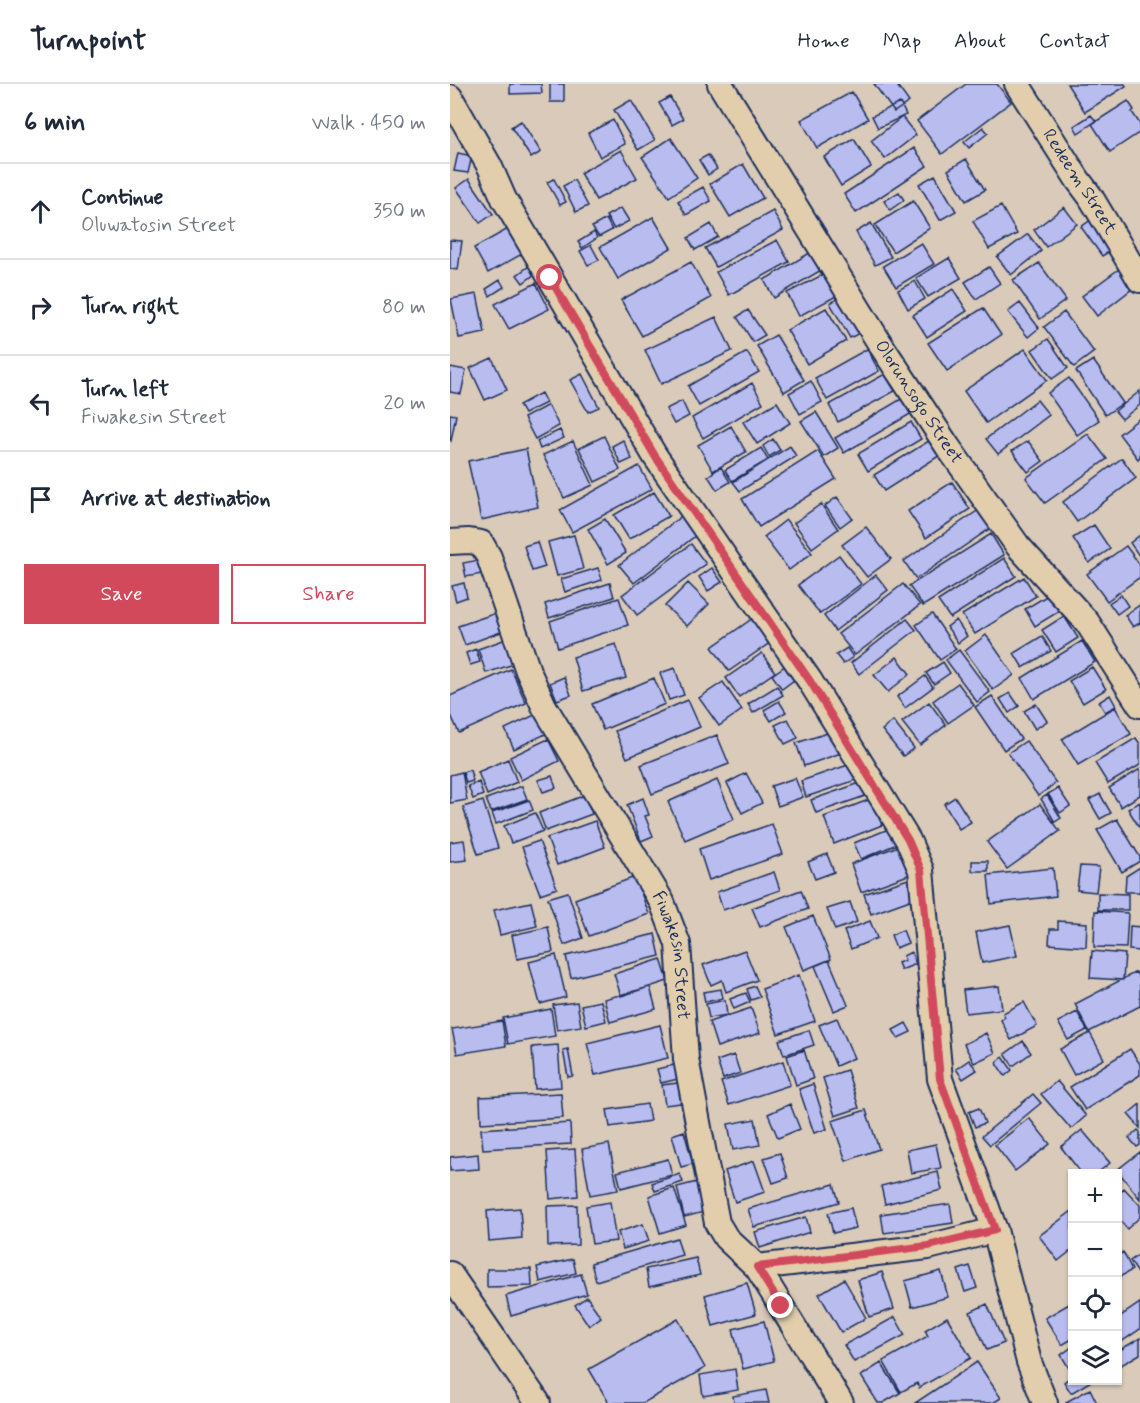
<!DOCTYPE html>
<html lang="en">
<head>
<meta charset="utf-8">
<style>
	body { margin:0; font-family:Mynerve,sans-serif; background:#f6f6f7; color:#1f2937 }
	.controls { position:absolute; right:18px; bottom:18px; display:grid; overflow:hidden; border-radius:0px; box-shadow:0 2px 4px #0004 }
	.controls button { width:54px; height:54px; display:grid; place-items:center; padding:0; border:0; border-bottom:2px solid #e0e1e3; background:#fff; color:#1f2937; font:30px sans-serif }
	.stop { position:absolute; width:18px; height:18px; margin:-14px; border:4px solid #d1495b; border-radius:50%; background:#fff }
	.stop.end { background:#d1495b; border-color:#fff; box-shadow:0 2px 6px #0008 }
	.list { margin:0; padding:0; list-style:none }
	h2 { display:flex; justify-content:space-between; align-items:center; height:78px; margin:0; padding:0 24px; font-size:26px }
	h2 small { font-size:20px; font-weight:400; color:#747a83 }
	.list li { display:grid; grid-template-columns:39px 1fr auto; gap:18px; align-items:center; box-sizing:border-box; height:96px; padding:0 24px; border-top:2px solid #e0e1e3 }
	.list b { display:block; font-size:22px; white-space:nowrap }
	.list p { margin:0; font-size:20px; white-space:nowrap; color:#747a83 }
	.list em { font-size:20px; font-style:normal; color:#747a83 }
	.actions { display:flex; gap:12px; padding:18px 24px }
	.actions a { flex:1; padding:14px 0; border:2px solid #d1495b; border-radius:0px; text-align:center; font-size:21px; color:#d1495b }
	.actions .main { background:#d1495b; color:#fff }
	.icon { flex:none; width:33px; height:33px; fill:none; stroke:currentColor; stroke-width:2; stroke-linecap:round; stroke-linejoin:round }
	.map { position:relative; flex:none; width:690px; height:1319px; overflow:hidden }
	header { display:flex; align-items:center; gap:36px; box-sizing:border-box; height:84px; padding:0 30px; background:#fff; border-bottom:2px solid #e0e1e3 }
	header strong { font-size:28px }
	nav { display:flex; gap:33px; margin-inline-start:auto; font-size:21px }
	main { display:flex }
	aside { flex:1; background:#fff }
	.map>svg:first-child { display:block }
	.building { fill:#b9bcee; stroke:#1b2f5e; stroke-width:1.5 }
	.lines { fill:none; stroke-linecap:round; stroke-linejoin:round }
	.minor-casing { stroke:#1b2f5e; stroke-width:28 }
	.minor { stroke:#e2ceac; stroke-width:24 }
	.route { stroke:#d1495b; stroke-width:8 }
	.labels { text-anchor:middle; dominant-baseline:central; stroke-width:4.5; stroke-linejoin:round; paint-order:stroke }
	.street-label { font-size:18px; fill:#1b2f5e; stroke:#e2ceac }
</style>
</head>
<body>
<header>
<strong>Turnpoint</strong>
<nav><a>Home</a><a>Map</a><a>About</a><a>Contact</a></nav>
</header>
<main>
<aside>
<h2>6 min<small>Walk · 450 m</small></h2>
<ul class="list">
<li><svg class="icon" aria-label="ahead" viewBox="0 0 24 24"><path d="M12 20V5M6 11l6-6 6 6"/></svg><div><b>Continue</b><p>Oluwatosin Street</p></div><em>350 m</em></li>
<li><svg class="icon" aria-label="right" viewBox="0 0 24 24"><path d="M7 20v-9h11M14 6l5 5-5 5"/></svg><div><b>Turn right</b></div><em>80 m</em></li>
<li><svg class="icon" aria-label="left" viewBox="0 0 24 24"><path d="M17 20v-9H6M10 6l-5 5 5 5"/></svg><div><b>Turn left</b><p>Fiwakesin Street</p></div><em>20 m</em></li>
<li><svg class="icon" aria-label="arrive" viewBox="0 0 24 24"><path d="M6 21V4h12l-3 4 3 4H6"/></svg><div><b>Arrive at destination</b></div></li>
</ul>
<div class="actions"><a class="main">Save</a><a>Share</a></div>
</aside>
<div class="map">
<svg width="690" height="1319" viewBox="0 0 690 1319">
	<rect width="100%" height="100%" fill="#dacab9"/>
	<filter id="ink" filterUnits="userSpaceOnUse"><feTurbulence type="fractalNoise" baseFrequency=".0167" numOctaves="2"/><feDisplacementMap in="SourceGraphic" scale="12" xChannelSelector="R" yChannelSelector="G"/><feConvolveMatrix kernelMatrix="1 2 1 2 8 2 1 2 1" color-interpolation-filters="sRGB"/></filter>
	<g filter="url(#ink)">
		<path class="building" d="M 60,0 L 91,0 L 92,9 L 60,10 Z
			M 100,0 L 114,0 L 114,18 L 100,18 Z
			M 424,0 L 446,0 L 459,18 L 444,28 Z
			M 516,0 L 547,0 L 561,18 L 492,70 L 467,37 Z
			M 617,0 L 675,0 L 676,2 L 635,28 Z
			M 402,8 L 418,35 L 367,64 L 351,36 Z
			M 220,13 L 233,35 L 222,41 L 209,19 Z
			M 181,16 L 205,56 L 188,66 L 164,26 Z
			M 678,17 L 684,26 L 682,28 L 690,40 L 690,48 L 660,68 L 642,40 Z
			M 450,19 L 456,31 L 428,44 L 422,32 Z
			M 641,31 L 646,37 L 628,49 L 624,42 Z
			M 452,33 L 466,51 L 435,75 L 421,57 Z
			M 163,36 L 175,60 L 150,73 L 138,49 Z
			M 71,37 L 91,68 L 81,74 L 61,43 Z
			M 533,43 L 538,49 L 519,64 L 514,58 Z
			M 221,54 L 247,94 L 219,113 L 192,73 Z
			M 404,55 L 421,83 L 391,102 L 374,73 Z
			M 464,64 L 477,82 L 406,129 L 394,110 Z
			M 171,66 L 187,94 L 146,116 L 130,89 Z
			M 8,69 L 22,72 L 18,89 L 4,87 Z
			M 258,71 L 267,85 L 258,91 L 249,76 Z
			M 516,75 L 535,106 L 516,117 L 498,86 Z
			M 293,80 L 313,114 L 280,133 L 260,100 Z
			M 485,91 L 506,127 L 490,136 L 469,100 Z
			M 19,95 L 43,130 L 30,139 L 6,104 Z
			M 104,95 L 116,118 L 110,121 L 97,98 Z
			M 124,96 L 138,122 L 126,128 L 113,102 Z
			M 253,103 L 261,117 L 236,131 L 228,117 Z
			M 449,108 L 454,116 L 440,126 L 434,117 Z
			M 463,117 L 480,144 L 443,168 L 425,141 Z
			M 551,122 L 567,150 L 539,165 L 523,137 Z
			M 614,123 L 627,140 L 596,163 L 584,146 Z
			M 171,124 L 179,137 L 164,145 L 156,132 Z
			M 323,127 L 333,146 L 266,183 L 255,164 Z
			M 203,133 L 221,164 L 168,195 L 150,163 Z
			M 645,133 L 667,163 L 652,172 L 631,143 Z
			M 156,135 L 162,146 L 149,153 L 142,143 Z
			M 421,139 L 441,173 L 425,181 L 406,148 Z
			M 261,140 L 268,153 L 245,166 L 238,154 Z
			M 58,145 L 72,170 L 38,189 L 24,164 Z
			M 144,148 L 147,154 L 132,164 L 128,158 Z
			M 578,150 L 591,167 L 561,191 L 547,173 Z
			M 0,156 L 12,157 L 8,186 L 0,185 Z
			M 327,156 L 339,178 L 279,211 L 266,188 Z
			M 471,159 L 484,180 L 446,203 L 433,182 Z
			M 141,161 L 149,176 L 138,181 L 130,167 Z
			M 363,167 L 373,185 L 324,214 L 314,196 Z
			M 499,174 L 511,194 L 478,213 L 466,194 Z
			M 241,178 L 261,214 L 192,252 L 171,216 Z
			M 589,179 L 616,216 L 590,235 L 563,196 Z
			M 79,182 L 85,190 L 73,199 L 67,191 Z
			M 673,182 L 687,201 L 647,232 L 632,212 Z
			M 539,183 L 550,199 L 526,215 L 515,198 Z
			M 378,188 L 390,210 L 349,232 L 337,209 Z
			M 50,196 L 54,203 L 40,212 L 36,205 Z
			M 465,197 L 475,215 L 458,225 L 448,206 Z
			M 86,199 L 99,225 L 59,245 L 45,220 Z
			M 503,205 L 517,227 L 477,253 L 463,231 Z
			M 27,210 L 35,249 L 9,254 L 1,215 Z
			M 393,212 L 413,247 L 400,254 L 380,219 Z
			M 570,219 L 589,244 L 578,253 L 558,228 Z
			M 376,224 L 396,257 L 357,280 L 337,246 Z
			M 533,224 L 551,251 L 497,287 L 478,259 Z
			M 298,226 L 315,251 L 303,258 L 287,233 Z
			M 614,228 L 644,268 L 624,283 L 594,243 Z
			M 266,233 L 282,267 L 211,300 L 195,266 Z
			M 326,251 L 354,296 L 334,308 L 307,262 Z
			M 598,255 L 618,284 L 602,295 L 582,266 Z
			M 417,265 L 429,287 L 377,316 L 365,294 Z
			M 575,265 L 597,296 L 536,339 L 514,307 Z
			M 297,268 L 309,288 L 249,322 L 238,302 Z
			M 42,274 L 57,306 L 35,316 L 20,284 Z
			M 643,276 L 673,319 L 655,331 L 626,287 Z
			M 0,283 L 16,286 L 11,310 L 0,308 Z
			M 132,290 L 149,323 L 138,328 L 120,296 Z
			M 435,290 L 445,307 L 388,338 L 379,321 Z
			M 619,294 L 649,336 L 627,351 L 598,309 Z
			M 361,297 L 372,318 L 350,330 L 339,309 Z
			M 302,299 L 313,319 L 253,354 L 242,334 Z
			M 690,307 L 690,321 L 672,335 L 665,327 Z
			M 91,309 L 96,319 L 74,330 L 69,321 Z
			M 453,314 L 462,329 L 394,369 L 385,354 Z
			M 587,316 L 599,331 L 548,370 L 536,355 Z
			M 232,317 L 239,332 L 224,340 L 216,325 Z
			M 327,318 L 340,339 L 307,360 L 293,338 Z
			M 98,321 L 109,342 L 85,355 L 74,334 Z
			M 366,328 L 388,364 L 374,373 L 351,337 Z
			M 0,330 L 6,331 L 1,357 L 0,356 Z
			M 690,334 L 690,373 L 688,375 L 669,350 Z
			M 461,338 L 471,355 L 418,387 L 408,370 Z
			M 281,342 L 296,368 L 263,387 L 248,361 Z
			M 110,346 L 114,354 L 90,365 L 87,357 Z
			M 638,350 L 657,375 L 595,419 L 576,394 Z
			M 154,352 L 170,386 L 145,398 L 129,364 Z
			M 323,355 L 330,366 L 319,373 L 313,362 Z
			M 482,355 L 492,370 L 434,407 L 424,391 Z
			M 173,356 L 182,375 L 171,380 L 162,362 Z
			M 123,357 L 143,401 L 114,414 L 93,371 Z
			M 578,357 L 593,377 L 578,388 L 562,367 Z
			M 340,362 L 346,372 L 290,407 L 283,398 Z
			M 311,364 L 318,376 L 282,397 L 275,386 Z
			M 76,365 L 88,423 L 31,436 L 18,377 Z
			M 368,367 L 386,395 L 309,443 L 292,415 Z
			M 672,374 L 686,394 L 627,438 L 613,418 Z
			M 189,382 L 202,405 L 122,448 L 110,426 Z
			M 271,383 L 280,398 L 267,406 L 258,392 Z
			M 502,398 L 520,425 L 476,454 L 458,427 Z
			M 204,408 L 219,432 L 179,455 L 164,431 Z
			M 387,413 L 402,434 L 390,443 L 375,422 Z
			M 371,420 L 388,445 L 362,464 L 344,439 Z
			M 536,421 L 548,439 L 466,495 L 454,477 Z
			M 234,430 L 249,449 L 184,499 L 169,481 Z
			M 155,435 L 176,469 L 158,480 L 138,445 Z
			M 336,436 L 362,469 L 339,486 L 314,453 Z
			M 644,441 L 660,465 L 639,479 L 623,454 Z
			M 416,443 L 441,475 L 417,493 L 392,461 Z
			M 541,450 L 554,471 L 473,522 L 459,502 Z
			M 124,451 L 133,485 L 107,492 L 98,458 Z
			M 690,451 L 690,473 L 680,459 Z
			M 87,458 L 95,483 L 82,487 L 74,462 Z
			M 241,460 L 256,480 L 187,531 L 172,511 Z
			M 676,462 L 690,481 L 690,493 L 657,517 L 637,490 Z
			M 389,471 L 411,500 L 370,530 L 348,501 Z
			M 554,474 L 566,492 L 500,534 L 488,517 Z
			M 29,476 L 32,490 L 16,493 L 13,479 Z
			M 148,484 L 152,496 L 115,508 L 111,495 Z
			M 262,484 L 272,498 L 258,507 L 249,493 Z
			M 426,491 L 438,506 L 385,547 L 374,532 Z
			M 574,493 L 586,512 L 525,550 L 512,531 Z
			M 14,499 L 17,513 L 6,517 L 2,502 Z
			M 160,499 L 164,513 L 99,534 L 95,520 Z
			M 238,499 L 259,520 L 237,542 L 215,522 Z
			M 453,500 L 470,521 L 405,571 L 388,550 Z
			M 603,508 L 613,525 L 585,542 L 575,525 Z
			M 671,511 L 678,522 L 667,530 L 659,519 Z
			M 169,514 L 178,541 L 108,564 L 100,537 Z
			M 690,521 L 690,539 L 683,543 L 675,531 Z
			M 52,527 L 59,545 L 15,561 L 8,542 Z
			M 482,530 L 506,565 L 490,576 L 466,541 Z
			M 306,532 L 324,556 L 279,587 L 262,563 Z
			M 614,532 L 628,554 L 606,568 L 592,546 Z
			M 457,535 L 466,546 L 409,590 L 401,579 Z
			M 506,536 L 517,552 L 508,559 L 497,543 Z
			M 536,551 L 564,591 L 543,606 L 515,567 Z
			M 592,552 L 601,567 L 573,584 L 564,569 Z
			M 59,554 L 67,579 L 36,589 L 28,565 Z
			M 632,557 L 645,578 L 584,615 L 572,594 Z
			M 166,560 L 176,594 L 133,607 L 123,573 Z
			M 397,564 L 403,573 L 393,580 L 386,571 Z
			M 26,565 L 30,578 L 20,581 L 16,569 Z
			M 509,566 L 540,608 L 527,618 L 496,576 Z
			M 312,569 L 325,588 L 289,613 L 276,594 Z
			M 447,573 L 460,590 L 438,608 L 424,591 Z
			M 493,578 L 500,589 L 484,600 L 476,589 Z
			M 339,579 L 348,593 L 332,605 L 322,591 Z
			M 642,583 L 656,605 L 633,619 L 619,597 Z
			M 225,584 L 234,611 L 219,616 L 210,589 Z
			M 61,585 L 76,619 L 9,649 L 0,629 L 0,612 Z
			M 475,592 L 483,603 L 455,624 L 447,613 Z
			M 114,593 L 121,611 L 107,616 L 100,599 Z
			M 204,594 L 215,620 L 153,646 L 142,620 Z
			M 273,598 L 292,626 L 269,642 L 249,614 Z
			M 508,599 L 524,621 L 498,639 L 483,617 Z
			M 327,602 L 333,611 L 303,629 L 298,620 Z
			M 560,609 L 569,622 L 559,629 L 550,615 Z
			M 660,611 L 666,622 L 655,628 L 649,618 Z
			M 542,612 L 571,655 L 554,666 L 525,623 Z
			M 238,616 L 250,643 L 177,674 L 165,647 Z
			M 329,617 L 336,628 L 321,637 L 314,626 Z
			M 479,618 L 496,641 L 470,661 L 452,638 Z
			M 586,620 L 597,637 L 585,645 L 574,627 Z
			M 665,623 L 681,650 L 628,681 L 612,655 Z
			M 93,627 L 102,647 L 64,665 L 55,645 Z
			M 338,635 L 348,654 L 335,660 L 325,641 Z
			M 443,637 L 464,664 L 453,672 L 432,646 Z
			M 384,647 L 391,669 L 354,682 L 346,659 Z
			M 267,651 L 279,680 L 202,710 L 191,681 Z
			M 686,654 L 690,660 L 690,681 L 658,700 L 645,679 Z
			M 98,655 L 109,677 L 71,696 L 60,673 Z
			M 576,657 L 606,699 L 588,712 L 558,669 Z
			M 58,675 L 67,698 L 37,711 L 28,688 Z
			M 404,679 L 409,695 L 356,713 L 351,697 Z
			M 690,685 L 690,711 L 671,723 L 659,704 Z
			M 20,686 L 23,697 L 16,699 L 13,688 Z
			M 12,688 L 17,716 L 0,719 L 0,691 Z
			M 296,689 L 312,719 L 292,729 L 277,699 Z
			M 102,692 L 106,704 L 93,708 L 88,696 Z
			M 345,694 L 353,713 L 328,722 L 321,702 Z
			M 267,696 L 284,735 L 235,756 L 218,718 Z
			M 29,698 L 33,711 L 23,715 L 18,702 Z
			M 413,698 L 418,711 L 366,729 L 361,716 Z
			M 72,702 L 77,715 L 41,728 L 36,715 Z
			M 608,704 L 620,722 L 610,729 L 598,710 Z
			M 650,710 L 661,729 L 650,735 L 639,716 Z
			M 135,711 L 142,730 L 96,747 L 89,729 Z
			M 597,711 L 611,734 L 605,738 L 591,715 Z
			M 505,713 L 521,738 L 509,745 L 494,720 Z
			M 193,714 L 199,731 L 195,732 L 203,752 L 191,757 L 177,721 Z
			M 421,715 L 432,741 L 384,760 L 374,733 Z
			M 79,716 L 83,726 L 46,740 L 42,729 Z
			M 33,717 L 48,764 L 28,770 L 13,723 Z
			M 690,718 L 690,743 L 689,743 L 678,725 Z
			M 590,720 L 610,747 L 557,785 L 537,758 Z
			M 85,729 L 93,747 L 61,759 L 54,742 Z
			M 667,735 L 690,773 L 690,777 L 672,788 L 647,746 Z
			M 145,737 L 155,763 L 107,781 L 97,754 Z
			M 322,740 L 333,770 L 259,796 L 249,765 Z
			M 441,744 L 447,760 L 411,775 L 404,759 Z
			M 14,756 L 17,776 L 0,778 L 0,758 Z
			M 89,757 L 107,804 L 90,810 L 72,763 Z
			M 451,761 L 461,790 L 411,808 L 401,780 Z
			M 377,770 L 384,788 L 365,795 L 358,778 Z
			M 522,777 L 538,777 L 538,787 L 522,787 Z
			M 630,782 L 649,783 L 646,808 L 627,806 Z
			M 690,783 L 690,808 L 675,808 L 676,792 Z
			M 603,784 L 606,812 L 541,820 L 538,791 Z
			M 324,788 L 330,806 L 273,826 L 267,808 Z
			M 185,793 L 199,830 L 139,852 L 125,815 Z
			M 464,793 L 471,812 L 421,830 L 414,810 Z
			M 351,806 L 358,825 L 310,843 L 302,824 Z
			M 118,808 L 133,854 L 114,861 L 98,814 Z
			M 648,809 L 678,810 L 678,826 L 648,826 Z
			M 81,818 L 87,842 L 50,851 L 44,826 Z
			M 400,818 L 407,838 L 385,846 L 377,825 Z
			M 645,827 L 678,829 L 676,864 L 644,863 Z
			M 363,832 L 381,875 L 354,886 L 336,843 Z
			M 420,837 L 427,854 L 401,865 L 394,847 Z
			M 608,837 L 637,839 L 636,863 L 599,860 L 600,845 L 608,845 Z
			M 560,841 L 567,872 L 532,879 L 526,848 Z
			M 680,842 L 690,843 L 690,867 L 679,866 Z
			M 98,843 L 103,868 L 67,875 L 62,851 Z
			M 453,846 L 458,859 L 446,864 L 441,851 Z
			M 205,850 L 210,872 L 121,894 L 116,872 Z
			M 295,866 L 307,896 L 276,908 L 272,896 L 261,901 L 253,881 Z
			M 642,867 L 675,870 L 673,896 L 640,894 Z
			M 461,868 L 466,880 L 451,886 L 448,879 L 455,876 L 453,872 Z
			M 106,871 L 116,913 L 90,920 L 79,878 Z
			M 211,875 L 218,897 L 171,912 L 164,890 Z
			M 379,876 L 398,921 L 384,927 L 365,882 Z
			M 686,888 L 690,896 L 690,922 L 639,948 L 625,920 Z
			M 349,891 L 365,937 L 328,950 L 312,905 Z
			M 305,902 L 310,913 L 301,916 L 297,905 Z
			M 549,902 L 552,925 L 516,929 L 513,906 Z
			M 200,903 L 206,925 L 160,938 L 154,915 Z
			M 271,905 L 273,914 L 255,918 L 253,908 Z
			M 296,909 L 300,918 L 284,925 L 280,915 Z
			M 275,916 L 277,931 L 259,934 L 256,920 Z
			M 151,917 L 156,937 L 136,942 L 131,921 Z
			M 127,918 L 131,942 L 107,946 L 103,921 Z
			M 574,918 L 587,942 L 561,956 L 551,936 L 555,933 L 553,929 Z
			M 301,924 L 310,949 L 267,963 L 259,938 Z
			M 101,925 L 105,952 L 58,960 L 53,934 Z
			M 627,928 L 637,946 L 618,956 L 608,938 Z
			M 387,934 L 404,974 L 386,982 L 369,941 Z
			M 52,937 L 56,962 L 7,970 L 2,945 Z
			M 456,939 L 461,948 L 448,954 L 443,946 Z
			M 210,941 L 218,974 L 145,991 L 137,959 Z
			M 359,946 L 364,961 L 334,971 L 329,956 Z
			M 536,949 L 545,969 L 524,979 L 514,960 Z
			M 640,949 L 654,975 L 624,991 L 610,965 Z
			M 573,957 L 581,969 L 563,982 L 555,970 Z
			M 108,961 L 111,1003 L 85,1005 L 82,963 Z
			M 118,965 L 123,992 L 118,993 L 113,966 Z
			M 680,965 L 690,980 L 690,991 L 635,1026 L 620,1003 Z
			M 354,966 L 363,995 L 346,1001 L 337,972 Z
			M 284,971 L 290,989 L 273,995 L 267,977 Z
			M 553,973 L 562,986 L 555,992 L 546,979 Z
			M 519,976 L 527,986 L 513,995 L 506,985 Z
			M 333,977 L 340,1001 L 279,1021 L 271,998 Z
			M 224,981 L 228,995 L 211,999 L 207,985 Z
			M 397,986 L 409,1024 L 385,1032 L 373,994 Z
			M 607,997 L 636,1032 L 621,1045 L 591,1010 Z
			M 236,998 L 239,1018 L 215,1021 L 212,1001 Z
			M 363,1000 L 377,1045 L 364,1049 L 349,1005 Z
			M 111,1009 L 113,1034 L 31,1039 L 30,1013 Z
			M 583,1010 L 591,1019 L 540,1061 L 532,1052 Z
			M 197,1020 L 200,1037 L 160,1043 L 157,1026 Z
			M 340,1020 L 350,1045 L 328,1054 L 318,1030 Z
			M 690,1020 L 690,1044 L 678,1030 Z
			M 529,1024 L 535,1039 L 525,1043 L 519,1028 Z
			M 416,1026 L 429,1065 L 396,1077 L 382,1037 Z
			M 579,1034 L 600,1060 L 565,1087 L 545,1061 Z
			M 305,1035 L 310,1061 L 283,1066 L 278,1040 Z
			M 120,1039 L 121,1060 L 33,1065 L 31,1045 Z
			M 632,1046 L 660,1079 L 646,1090 L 632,1090 L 611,1063 Z
			M 688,1046 L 690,1048 L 690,1061 L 687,1063 L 679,1054 Z
			M 234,1047 L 243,1080 L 231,1083 L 222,1051 Z
			M 159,1060 L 168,1106 L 140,1111 L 132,1065 Z
			M 486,1060 L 491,1084 L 461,1089 L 457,1066 Z
			M 125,1065 L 128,1112 L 100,1115 L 97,1067 Z
			M 690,1068 L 690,1115 L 667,1086 Z
			M 330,1069 L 338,1094 L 323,1099 L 314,1074 Z
			M 28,1070 L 29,1085 L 0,1087 L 0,1073 Z
			M 218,1075 L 222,1091 L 171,1104 L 167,1088 Z
			M 304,1077 L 315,1108 L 285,1118 L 275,1087 Z
			M 488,1088 L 492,1106 L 435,1120 L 431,1102 Z
			M 230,1090 L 233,1098 L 205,1107 L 202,1099 Z
			M 247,1098 L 254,1128 L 234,1133 L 227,1103 Z
			M 384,1100 L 389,1118 L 304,1143 L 298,1125 Z
			M 224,1104 L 236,1141 L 210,1149 L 199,1112 Z
			M 674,1104 L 690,1121 L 690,1133 L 677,1145 L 668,1134 L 668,1110 Z
			M 160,1118 L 166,1157 L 142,1160 L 136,1122 Z
			M 500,1120 L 503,1139 L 434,1149 L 431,1130 Z
			M 127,1121 L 128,1161 L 98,1162 L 97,1122 Z
			M 70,1124 L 72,1154 L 39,1157 L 37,1127 Z
			M 401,1124 L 406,1144 L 383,1149 L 378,1129 Z
			M 622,1127 L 622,1166 L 608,1177 L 589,1152 Z
			M 356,1133 L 360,1148 L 310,1164 L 305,1148 Z
			M 193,1140 L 199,1157 L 173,1165 L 168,1148 Z
			M 227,1154 L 232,1171 L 146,1197 L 141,1179 Z
			M 673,1168 L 682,1186 L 668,1194 L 668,1171 Z
			M 690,1170 L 690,1192 L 680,1177 Z
			M 246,1174 L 250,1191 L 199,1203 L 196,1185 Z
			M 123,1175 L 126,1189 L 90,1198 L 87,1183 Z
			M 520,1182 L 527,1204 L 515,1208 L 508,1186 Z
			M 37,1185 L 81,1185 L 82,1202 L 37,1203 Z
			M 491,1187 L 498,1213 L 462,1223 L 455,1197 Z
			M 432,1188 L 444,1225 L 419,1233 L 408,1196 Z
			M 131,1190 L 137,1210 L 61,1232 L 56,1212 Z
			M 394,1195 L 416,1234 L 391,1248 L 369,1210 Z
			M 297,1199 L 306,1230 L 263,1242 L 255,1211 Z
			M 137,1213 L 151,1233 L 139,1242 L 125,1221 Z
			M 690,1219 L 690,1245 L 668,1260 L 668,1234 Z
			M 537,1220 L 554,1259 L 537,1266 L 520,1228 Z
			M 619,1220 L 622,1225 L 622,1255 L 612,1261 L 595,1234 Z
			M 445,1233 L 455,1251 L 404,1278 L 394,1261 Z
			M 497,1233 L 521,1274 L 469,1304 L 467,1299 L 451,1308 L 433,1277 L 478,1252 L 475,1246 Z
			M 228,1235 L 255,1284 L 193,1319 L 159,1319 L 139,1285 Z
			M 314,1237 L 324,1277 L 293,1285 L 283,1245 Z
			M 690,1254 L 690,1270 L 668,1283 L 668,1267 Z
			M 622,1263 L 622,1289 L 611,1271 Z
			M 527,1278 L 551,1314 L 543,1319 L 465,1319 Z
			M 431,1279 L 450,1309 L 433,1319 L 428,1319 L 411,1292 Z
			M 285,1285 L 288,1306 L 253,1312 L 250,1291 Z
			M 622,1292 L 622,1296 L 643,1296 L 621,1309 L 614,1298 Z
			M 640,1305 L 647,1319 L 616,1319 L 616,1318 Z
			M 316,1306 L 319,1319 L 284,1319 L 283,1312 Z"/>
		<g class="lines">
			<defs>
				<g id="minor">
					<path id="s1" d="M 270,0 L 429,258 L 498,363 L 568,462 L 637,538 L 690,621"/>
					<path id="s2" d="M 567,0 L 628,96 L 640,112 L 690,196"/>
					<path d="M 0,13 L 40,83 L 54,115 L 205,372 L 360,597 L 458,756 L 471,786 L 490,995 L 545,1146 L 579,1278 L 595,1319"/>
					<path id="s3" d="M 0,458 L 19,457 L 31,459 L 39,473 L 78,587 L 94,622 L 212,818 L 228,860 L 236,975 L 267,1139 L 276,1154 L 307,1183 L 391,1319"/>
					<path d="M 307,1183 L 478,1163 L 545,1146"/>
					<path d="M 0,1190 L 88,1319"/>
				</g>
			</defs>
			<use href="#minor" class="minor-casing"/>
			<use href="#minor" class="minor"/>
		</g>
	</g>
	<g class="lines" filter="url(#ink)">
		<path class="route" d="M 100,194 L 205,372 L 360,597 L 458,756 L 471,786 L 490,995 L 545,1146 L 478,1162 L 307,1183 L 331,1222"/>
	</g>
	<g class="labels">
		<g class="street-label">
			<text stroke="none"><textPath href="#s2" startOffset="116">Redeem Street</textPath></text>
			<text stroke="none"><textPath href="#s1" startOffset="375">Olorunsogo Street</textPath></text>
			<text stroke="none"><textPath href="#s3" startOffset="490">Fiwakesin Street</textPath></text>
		</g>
	</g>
</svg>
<div class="controls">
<button>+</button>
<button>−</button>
<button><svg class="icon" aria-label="locate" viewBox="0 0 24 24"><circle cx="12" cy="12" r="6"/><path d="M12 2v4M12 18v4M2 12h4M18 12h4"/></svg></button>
<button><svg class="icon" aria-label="layers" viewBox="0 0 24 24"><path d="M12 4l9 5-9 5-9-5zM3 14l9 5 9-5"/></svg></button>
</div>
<div class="stop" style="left:100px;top:194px"></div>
<div class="stop end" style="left:331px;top:1222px"></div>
</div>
</main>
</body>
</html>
